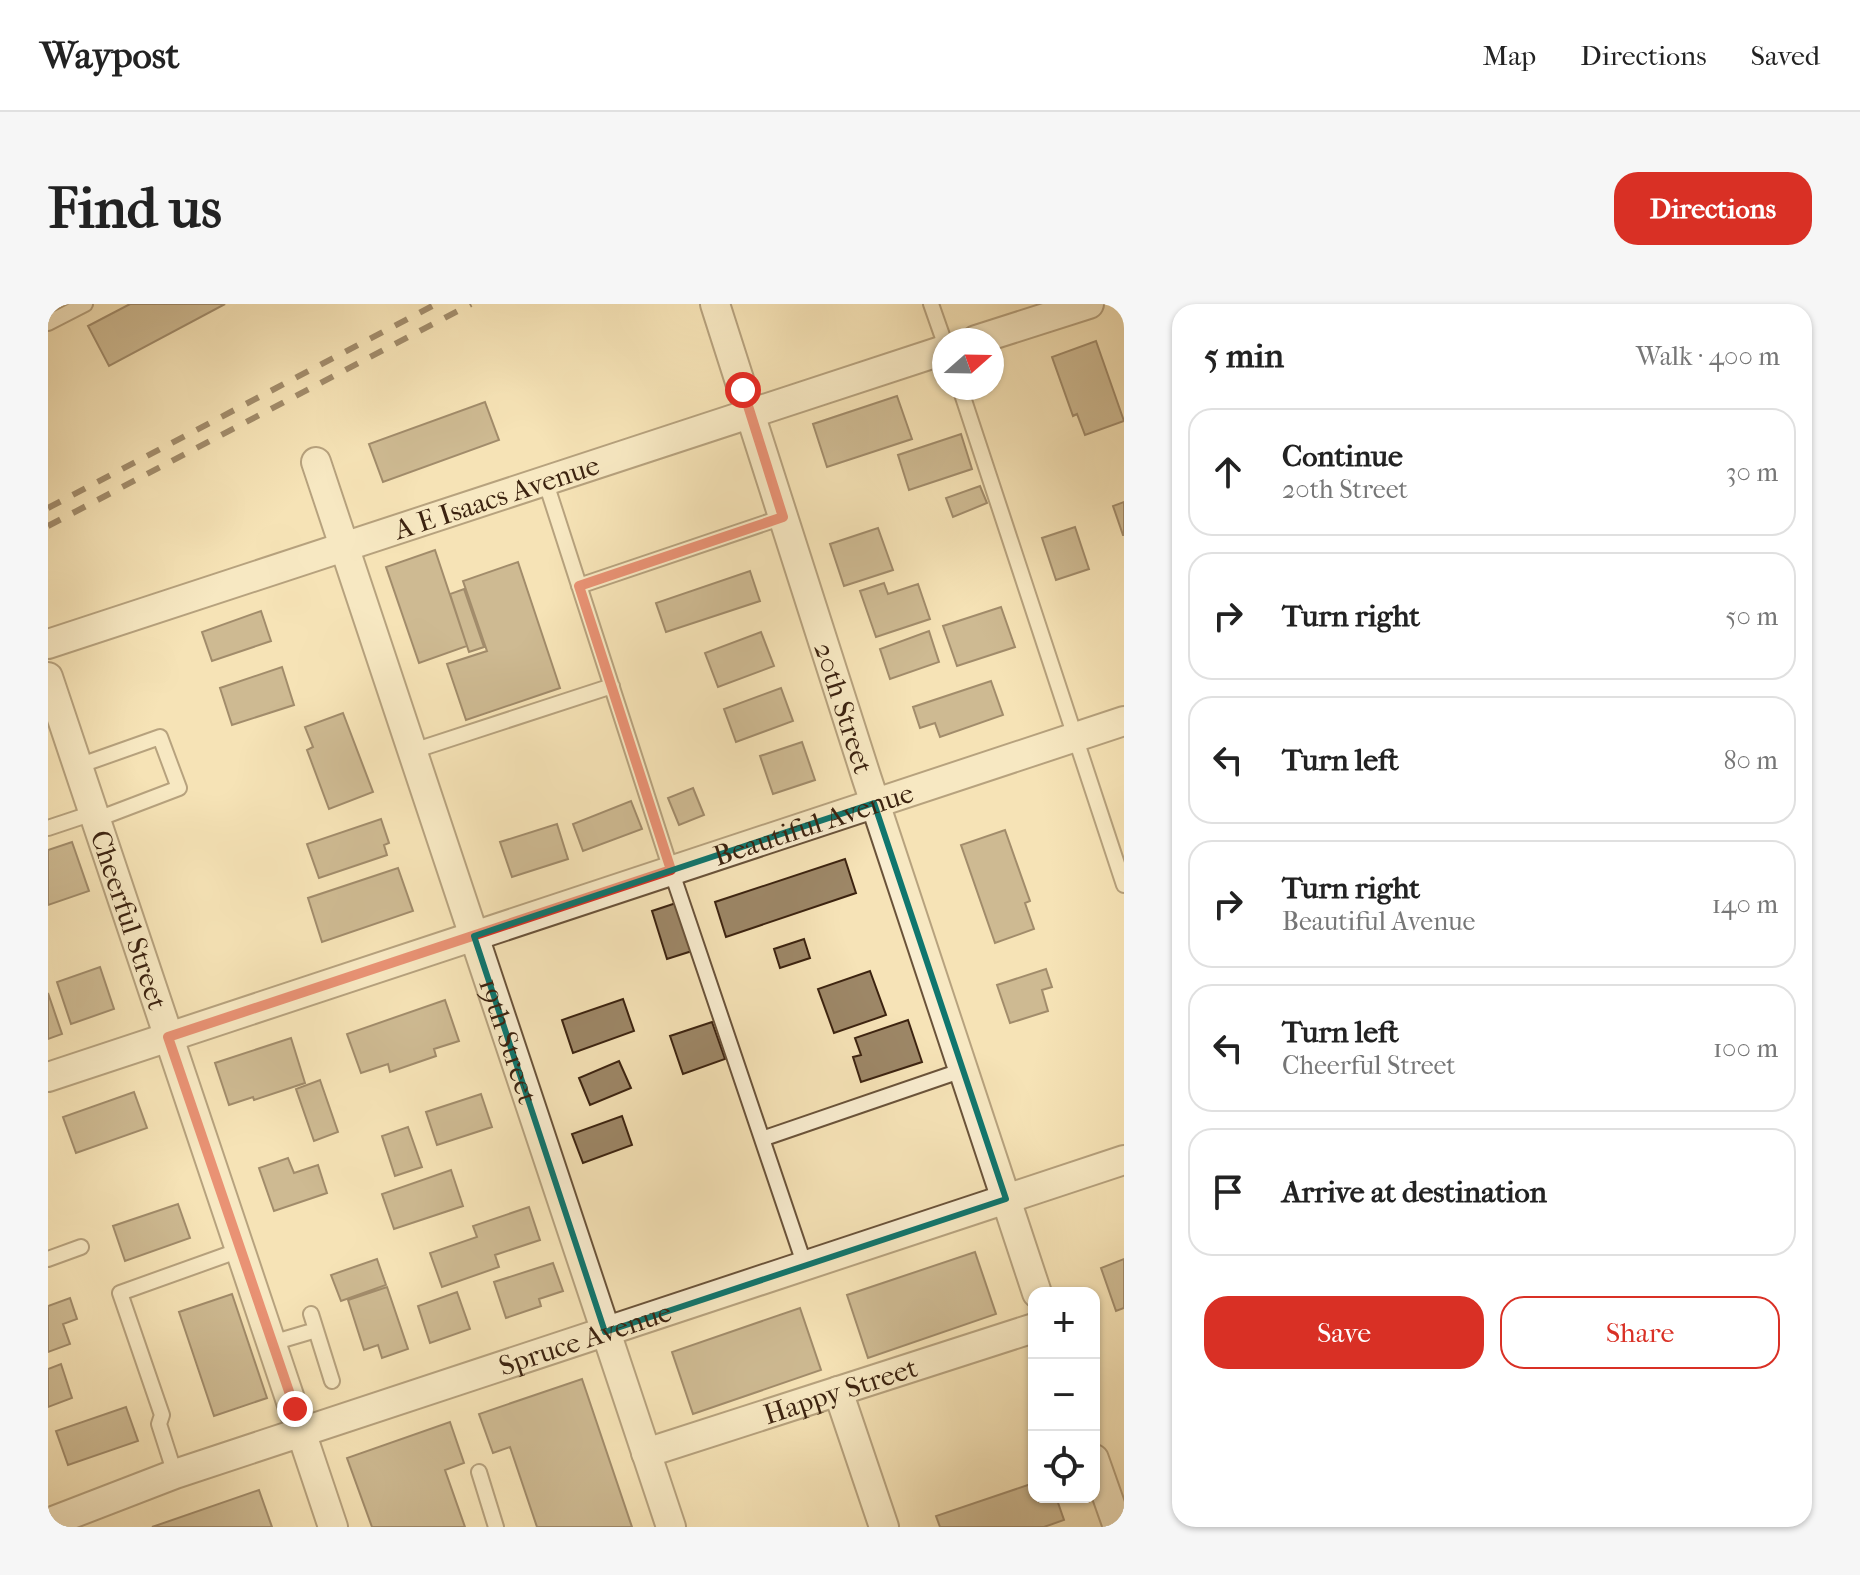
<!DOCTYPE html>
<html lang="en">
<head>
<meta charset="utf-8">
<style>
	body { margin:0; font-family:"IM FELL French Canon",serif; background:#f6f6f6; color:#222 }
	.controls { position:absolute; right:24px; bottom:24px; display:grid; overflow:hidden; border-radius:16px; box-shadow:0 2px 6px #0004 }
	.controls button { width:72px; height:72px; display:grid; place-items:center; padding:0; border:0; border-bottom:2px solid #e0e0e0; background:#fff; color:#222; font:40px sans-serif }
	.compass { position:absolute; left:884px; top:24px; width:72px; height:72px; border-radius:50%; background:#fff; box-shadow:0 2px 6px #0004; rotate:70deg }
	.stop { position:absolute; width:24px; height:24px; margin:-18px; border:6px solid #d93025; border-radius:50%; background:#fff }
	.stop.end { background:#d93025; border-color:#fff; box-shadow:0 2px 8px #0008 }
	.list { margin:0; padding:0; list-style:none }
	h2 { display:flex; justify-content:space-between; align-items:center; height:104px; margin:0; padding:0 32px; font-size:34px }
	h2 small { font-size:26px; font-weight:400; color:#767676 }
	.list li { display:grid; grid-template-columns:52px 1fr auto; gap:24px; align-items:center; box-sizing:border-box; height:128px; margin:0 16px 16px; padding:0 16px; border:2px solid #e0e0e0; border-radius:24px }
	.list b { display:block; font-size:30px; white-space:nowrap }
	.list p { margin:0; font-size:26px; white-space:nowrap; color:#767676 }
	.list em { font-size:26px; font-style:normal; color:#767676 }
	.actions { display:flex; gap:16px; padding:24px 32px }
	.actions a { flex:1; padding:18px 0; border:2px solid #d93025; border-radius:24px; text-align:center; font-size:28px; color:#d93025 }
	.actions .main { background:#d93025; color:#fff }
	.icon { flex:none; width:44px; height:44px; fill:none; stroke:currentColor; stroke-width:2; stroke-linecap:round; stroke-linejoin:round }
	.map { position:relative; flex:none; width:1076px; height:1223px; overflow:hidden; border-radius:24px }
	header { display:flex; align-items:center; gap:48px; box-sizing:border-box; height:112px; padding:0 40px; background:#fff; border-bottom:2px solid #e0e0e0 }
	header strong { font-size:38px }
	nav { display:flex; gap:44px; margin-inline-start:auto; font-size:28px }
	.intro { display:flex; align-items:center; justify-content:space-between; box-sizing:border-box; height:192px; padding:0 48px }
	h1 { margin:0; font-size:56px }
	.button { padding:20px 36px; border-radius:24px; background:#d93025; color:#fff; font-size:28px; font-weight:700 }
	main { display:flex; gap:48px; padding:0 48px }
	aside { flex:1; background:#fff; border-radius:24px; box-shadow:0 2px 6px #0004 }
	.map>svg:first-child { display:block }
	.building { fill:#9d8767; stroke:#3c2310; stroke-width:2 }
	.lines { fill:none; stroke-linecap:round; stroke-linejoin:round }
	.lane-casing { stroke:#6a533a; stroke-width:18 }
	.street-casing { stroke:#6a533a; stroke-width:32 }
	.lane { stroke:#f9edd0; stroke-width:14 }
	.street { stroke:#f9edd0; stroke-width:28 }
	.rail { stroke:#3c2310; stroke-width:6; stroke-dasharray:14 14; stroke-linecap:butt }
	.route { stroke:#d93025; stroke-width:10 }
	.marked { fill:none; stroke:#0f766e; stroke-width:6; stroke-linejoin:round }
	.labels { text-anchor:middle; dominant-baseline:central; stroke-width:8; stroke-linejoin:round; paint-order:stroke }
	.street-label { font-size:28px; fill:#3c2310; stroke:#f9edd0 }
</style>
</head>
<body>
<header>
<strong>Waypost</strong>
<nav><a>Map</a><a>Directions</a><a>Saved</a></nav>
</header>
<div class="intro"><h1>Find us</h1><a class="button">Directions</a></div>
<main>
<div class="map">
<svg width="1076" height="1223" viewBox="0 0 1076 1223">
	<rect width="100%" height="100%" fill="#f6e3b7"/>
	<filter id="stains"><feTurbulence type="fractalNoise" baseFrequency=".0025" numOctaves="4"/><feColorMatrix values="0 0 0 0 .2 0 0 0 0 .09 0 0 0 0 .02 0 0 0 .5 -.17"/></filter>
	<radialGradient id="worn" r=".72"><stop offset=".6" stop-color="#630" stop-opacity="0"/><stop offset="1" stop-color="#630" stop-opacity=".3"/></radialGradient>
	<path class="building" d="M 82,0 L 177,0 L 61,62 L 40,22 Z
		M 1048,37 L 1076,117 L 1037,131 L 1029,110 L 1025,112 L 1004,53 Z
		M 849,92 L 864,135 L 779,163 L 765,120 Z
		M 437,98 L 451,136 L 335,178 L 321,140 Z
		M 913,130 L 924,165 L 861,186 L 850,151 Z
		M 932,182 L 939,199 L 905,213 L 898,194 Z
		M 1076,198 L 1076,231 L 1075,231 L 1065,202 Z
		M 1027,223 L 1041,265 L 1008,276 L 994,234 Z
		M 830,224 L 845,266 L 796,282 L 782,240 Z
		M 387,246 L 419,342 L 371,359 L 338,263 Z
		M 470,258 L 512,384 L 418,416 L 399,360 L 439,347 L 415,277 Z
		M 702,267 L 712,297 L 618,328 L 608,299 Z
		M 836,279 L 840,290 L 870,280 L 882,315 L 828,333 L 812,287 Z
		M 416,285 L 436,343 L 421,348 L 402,290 Z
		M 953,303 L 967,343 L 909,362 L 895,322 Z
		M 213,307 L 223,337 L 164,357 L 154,328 Z
		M 881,327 L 891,358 L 842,375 L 832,345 Z
		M 713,328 L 726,362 L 670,383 L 657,349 Z
		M 234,363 L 246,401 L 184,421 L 172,384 Z
		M 943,377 L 955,411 L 892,433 L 887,419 L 872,424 L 865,403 Z
		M 733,384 L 745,417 L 688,438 L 676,405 Z
		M 295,409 L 325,488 L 281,505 L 259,446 L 265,443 L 257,423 Z
		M 754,438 L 767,476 L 725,490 L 712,452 Z
		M 645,484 L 656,511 L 631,521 L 620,494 Z
		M 583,497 L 594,525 L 535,547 L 525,520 Z
		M 333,515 L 341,539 L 336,541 L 339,551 L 271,574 L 259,540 Z
		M 509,520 L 520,555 L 464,573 L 452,538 Z
		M 957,526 L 982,597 L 977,599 L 986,625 L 947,639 L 913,541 Z
		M 24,538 L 41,587 L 0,601 L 0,546 Z
		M 797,555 L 808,589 L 678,633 L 667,598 Z
		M 350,564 L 365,607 L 274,638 L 260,594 Z
		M 628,599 L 644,647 L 619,655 L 604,607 Z
		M 756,635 L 762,654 L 732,664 L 726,645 Z
		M 52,663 L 66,705 L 23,720 L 9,678 Z
		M 998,665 L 1004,683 L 994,686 L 1000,707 L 962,719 L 949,681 Z
		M 822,667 L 838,711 L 786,729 L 770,685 Z
		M 0,689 L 14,730 L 0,735 Z
		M 575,695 L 586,727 L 525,749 L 514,716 Z
		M 397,696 L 411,737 L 386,745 L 388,752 L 342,768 L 340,760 L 313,769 L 299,730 Z
		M 860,716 L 874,758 L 813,778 L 805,753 L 813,751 L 807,734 Z
		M 664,718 L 677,755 L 635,770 L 622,732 Z
		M 243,734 L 257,779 L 206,796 L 205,793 L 181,801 L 167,759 Z
		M 571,757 L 583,784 L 542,801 L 531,774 Z
		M 272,776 L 290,828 L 266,837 L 248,785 Z
		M 86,788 L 99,824 L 28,849 L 15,813 Z
		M 433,790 L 444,823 L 389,841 L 378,808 Z
		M 574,812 L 584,841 L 535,859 L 524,830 Z
		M 360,823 L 374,863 L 347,872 L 334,832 Z
		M 240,854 L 246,869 L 270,861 L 279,889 L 226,907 L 211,864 Z
		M 403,866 L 415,902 L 346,925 L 334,890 Z
		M 130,900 L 142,934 L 77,957 L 65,922 Z
		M 481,903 L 492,936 L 447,951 L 451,963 L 394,983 L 382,949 L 429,933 L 425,922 Z
		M 927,948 L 948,1010 L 820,1054 L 799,991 Z
		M 329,955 L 338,981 L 293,997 L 283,971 Z
		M 1076,955 L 1076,1004 L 1068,1007 L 1053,964 Z
		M 505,959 L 515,987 L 491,995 L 493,1002 L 458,1014 L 446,978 Z
		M 339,983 L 360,1045 L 334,1054 L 330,1041 L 316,1046 L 300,996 Z
		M 409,988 L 422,1025 L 382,1039 L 370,1002 Z
		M 184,990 L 219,1094 L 166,1112 L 131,1008 Z
		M 22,994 L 29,1015 L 15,1020 L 22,1040 L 0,1048 L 0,1002 Z
		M 752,1004 L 773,1066 L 645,1110 L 624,1048 Z
		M 13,1060 L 24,1094 L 0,1103 L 0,1065 Z
		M 534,1075 L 584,1223 L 489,1223 L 462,1143 L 445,1149 L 431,1110 Z
		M 78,1103 L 90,1137 L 20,1161 L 8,1127 Z
		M 402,1118 L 416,1159 L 397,1166 L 417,1223 L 324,1223 L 299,1154 Z
		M 986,1179 L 986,1193 L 1008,1193 L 1016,1216 L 996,1223 L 892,1223 L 888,1212 Z
		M 211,1186 L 224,1223 L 104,1223 Z"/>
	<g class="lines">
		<defs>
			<path id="lane" d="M 883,0 L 896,37
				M 0,19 L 37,0
				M 912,84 L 1076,581
				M 497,176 L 623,566 L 757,962
				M 531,282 L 735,213
				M 365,447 L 564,382
				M 30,462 L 112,433 L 131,484 L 47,516
				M 0,524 L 45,509
				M 714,835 L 915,766
				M 0,955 L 33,943
				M 263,1010 L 284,1077
				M 224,1039 L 268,1026
				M 431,1168 L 448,1223
				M 127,1170 L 111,1120 L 114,1111 L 72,989 L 192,946"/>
			<g id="street">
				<path id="s1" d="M 667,0 L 819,475 L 989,989"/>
				<path d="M 928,36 L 1041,0"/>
				<path id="s2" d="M 268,158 L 623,1223"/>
				<path id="s3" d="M 0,340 L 896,46"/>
				<path id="s4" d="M 0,373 L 285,1223"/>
				<path id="s5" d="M 0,773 L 1076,417"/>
				<path d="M 790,1087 L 836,1223"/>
				<path id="s6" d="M 598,1149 L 986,1024"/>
				<path d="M 1046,1155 L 1070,1223"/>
				<path id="s7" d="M 0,1219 L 127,1170 L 1076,856"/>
			</g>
		</defs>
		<use href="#lane" class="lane-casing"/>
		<use href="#street" class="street-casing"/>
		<use href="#lane" class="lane"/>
		<use href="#street" class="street"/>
		<path class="rail" d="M 0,204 L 388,0
			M 0,222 L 423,0"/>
	</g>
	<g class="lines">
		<path class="route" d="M 247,1105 L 120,733 L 623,566 L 531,282 L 735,213 L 695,86"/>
	</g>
	<path d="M0 0H1076V1223H0ZM 826,499 L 958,895 L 557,1028 L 426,632 Z" fill="#f6e3b7" fill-opacity=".55" fill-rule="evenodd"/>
	<path class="marked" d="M 826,499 L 958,895 L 557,1028 L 426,632 Z"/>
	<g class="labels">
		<g class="street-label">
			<text stroke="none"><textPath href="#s3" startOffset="472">A E Isaacs Avenue</textPath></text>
			<text stroke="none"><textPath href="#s1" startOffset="424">20th Street</textPath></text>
			<text stroke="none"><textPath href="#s5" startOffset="806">Beautiful Avenue</textPath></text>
			<text stroke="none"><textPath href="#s4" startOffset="256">Cheerful Street</textPath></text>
			<text stroke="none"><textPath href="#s2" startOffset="610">19th Street</textPath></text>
			<text stroke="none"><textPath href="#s7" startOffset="568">Spruce Avenue</textPath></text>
			<text stroke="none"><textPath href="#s6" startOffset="204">Happy Street</textPath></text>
		</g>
	</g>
	<rect width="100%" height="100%" filter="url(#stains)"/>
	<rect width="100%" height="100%" fill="url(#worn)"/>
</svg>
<div class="controls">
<button>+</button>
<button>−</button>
<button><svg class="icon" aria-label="locate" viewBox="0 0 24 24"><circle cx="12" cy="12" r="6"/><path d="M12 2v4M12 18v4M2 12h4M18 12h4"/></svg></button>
</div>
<svg class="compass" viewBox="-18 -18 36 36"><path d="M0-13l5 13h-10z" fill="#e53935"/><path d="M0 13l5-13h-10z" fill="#767676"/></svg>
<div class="stop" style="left:695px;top:86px"></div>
<div class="stop end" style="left:247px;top:1105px"></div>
</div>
<aside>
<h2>5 min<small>Walk · 400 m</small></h2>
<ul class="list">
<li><svg class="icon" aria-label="ahead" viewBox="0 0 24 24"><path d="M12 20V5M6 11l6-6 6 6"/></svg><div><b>Continue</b><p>20th Street</p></div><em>30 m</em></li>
<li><svg class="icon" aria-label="right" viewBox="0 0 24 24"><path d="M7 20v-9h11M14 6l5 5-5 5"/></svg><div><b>Turn right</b></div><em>50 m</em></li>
<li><svg class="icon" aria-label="left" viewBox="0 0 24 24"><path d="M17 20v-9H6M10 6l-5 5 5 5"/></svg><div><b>Turn left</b></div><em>80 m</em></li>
<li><svg class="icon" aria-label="right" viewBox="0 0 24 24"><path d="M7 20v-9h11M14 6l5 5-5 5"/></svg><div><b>Turn right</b><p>Beautiful Avenue</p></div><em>140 m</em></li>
<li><svg class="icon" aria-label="left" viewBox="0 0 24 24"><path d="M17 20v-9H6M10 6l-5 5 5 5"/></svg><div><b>Turn left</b><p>Cheerful Street</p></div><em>100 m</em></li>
<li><svg class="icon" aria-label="arrive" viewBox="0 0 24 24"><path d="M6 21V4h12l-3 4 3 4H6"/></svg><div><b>Arrive at destination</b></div></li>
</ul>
<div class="actions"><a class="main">Save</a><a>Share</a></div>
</aside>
</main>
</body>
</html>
